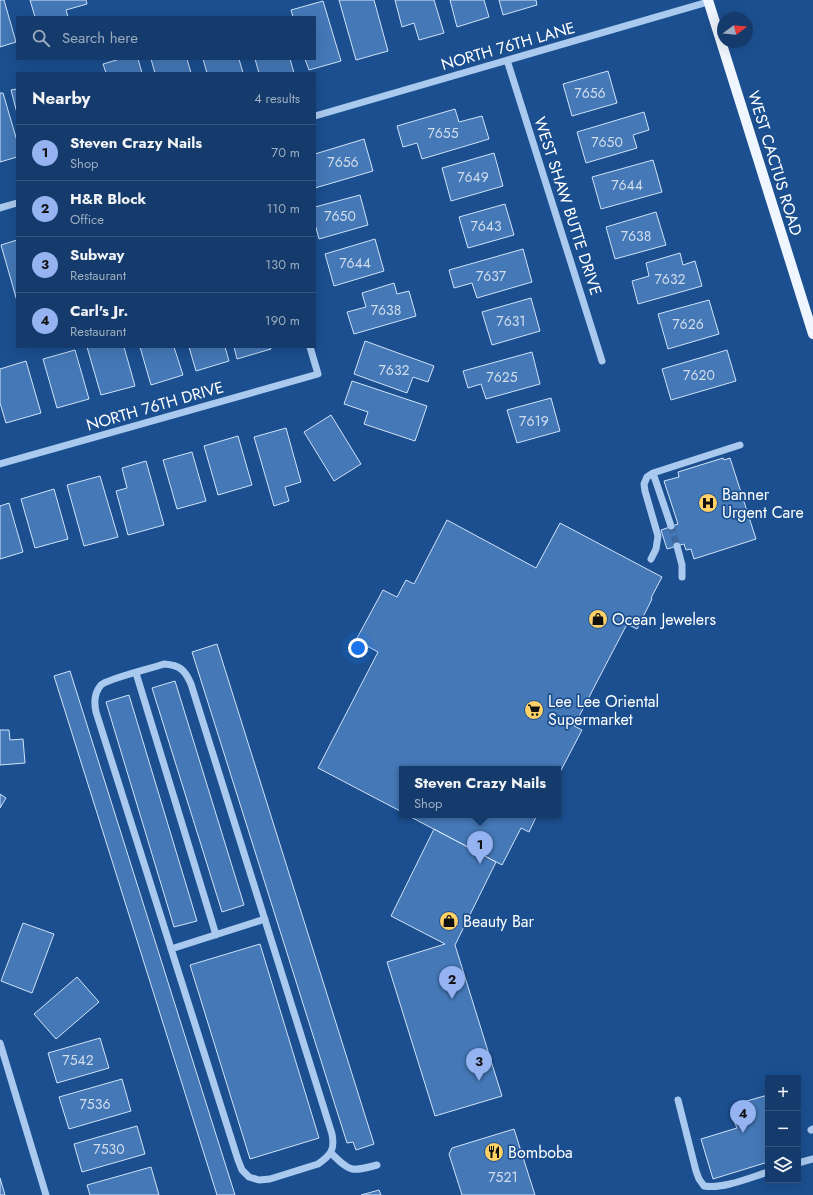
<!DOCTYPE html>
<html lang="en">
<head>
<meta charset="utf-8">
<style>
	body { margin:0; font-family:Jost,sans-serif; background:#214673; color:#f1f3f6 }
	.controls { position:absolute; right:12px; bottom:12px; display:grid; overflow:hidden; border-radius:0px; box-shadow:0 4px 16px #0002 }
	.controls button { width:36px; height:36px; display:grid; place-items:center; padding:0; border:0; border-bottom:1px solid #33557e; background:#143b6b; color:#f1f3f6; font:20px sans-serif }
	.compass { position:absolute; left:717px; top:12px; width:36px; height:36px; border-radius:50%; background:#143b6b; box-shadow:0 4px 16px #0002; rotate:74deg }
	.you { position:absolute; left:358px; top:648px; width:14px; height:14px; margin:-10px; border:3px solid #fff; border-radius:50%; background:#1a73e8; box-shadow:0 0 0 6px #1a73e833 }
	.badge { display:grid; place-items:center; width:26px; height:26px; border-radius:50%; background:#95b2f1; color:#111; font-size:13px; font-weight:700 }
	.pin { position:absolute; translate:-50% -33px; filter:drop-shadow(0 1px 2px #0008) }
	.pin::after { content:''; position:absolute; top:21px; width:14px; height:12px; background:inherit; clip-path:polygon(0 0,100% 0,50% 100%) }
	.popup { position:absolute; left:399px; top:766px; width:162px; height:52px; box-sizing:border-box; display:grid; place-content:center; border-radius:0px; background:#143b6b; filter:drop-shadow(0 1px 3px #0005); font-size:13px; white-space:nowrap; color:#9dadc1 }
	.popup b { font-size:15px; color:#f1f3f6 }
	.popup::after { content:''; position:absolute; left:50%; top:100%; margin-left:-8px; border:8px solid transparent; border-top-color:#143b6b }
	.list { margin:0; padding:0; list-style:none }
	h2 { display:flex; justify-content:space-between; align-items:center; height:52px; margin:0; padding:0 16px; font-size:17px }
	h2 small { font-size:13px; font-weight:400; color:#9dadc1 }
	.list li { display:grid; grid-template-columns:26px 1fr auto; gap:12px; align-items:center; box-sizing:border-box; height:56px; padding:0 16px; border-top:1px solid #33557e }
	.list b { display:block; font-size:15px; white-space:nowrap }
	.list p { margin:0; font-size:13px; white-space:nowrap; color:#9dadc1 }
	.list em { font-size:13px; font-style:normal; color:#9dadc1 }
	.icon { flex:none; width:22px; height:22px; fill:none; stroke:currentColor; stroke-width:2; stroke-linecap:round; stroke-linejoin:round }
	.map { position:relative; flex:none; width:813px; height:1195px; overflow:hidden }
	.search { position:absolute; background:#143b6b; box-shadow:0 4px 16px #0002; left:16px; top:16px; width:300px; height:44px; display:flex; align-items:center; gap:10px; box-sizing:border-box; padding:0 14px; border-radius:0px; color:#9dadc1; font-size:15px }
	.panel { position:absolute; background:#143b6b; box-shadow:0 4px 16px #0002; left:16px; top:72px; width:300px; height:276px; border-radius:0px }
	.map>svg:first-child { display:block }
	.building { fill:#4478b7; stroke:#cfe3fa }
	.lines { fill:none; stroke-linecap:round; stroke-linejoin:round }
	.minor-tunnel { stroke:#3d69a0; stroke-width:7; stroke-dasharray:7 3.5; stroke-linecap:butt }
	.minor { stroke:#a9c9ee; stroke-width:7 }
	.major { stroke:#f0f6ff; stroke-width:10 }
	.labels { text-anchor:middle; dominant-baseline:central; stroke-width:3.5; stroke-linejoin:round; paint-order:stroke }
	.number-label { font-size:14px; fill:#d0dded }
	.street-label { font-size:16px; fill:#fff; stroke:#1b4f8f }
	.poi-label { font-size:16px; fill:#fff; stroke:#1b4f8f; text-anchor:start }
</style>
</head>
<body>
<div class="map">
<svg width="813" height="1195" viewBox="0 0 813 1195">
	<rect width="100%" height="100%" fill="#1b4f8f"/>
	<path class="building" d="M 0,0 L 4,0 L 16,42 L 0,47 Z
		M 30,0 L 86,0 L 87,4 L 66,10 L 68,17 L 35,17 Z
		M 339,0 L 374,0 L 388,51 L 356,60 Z
		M 395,0 L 434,0 L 444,33 L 419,40 L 414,23 L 402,27 Z
		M 450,0 L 484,0 L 489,17 L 457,27 Z
		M 499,0 L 536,0 L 537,5 L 503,15 Z
		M 323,1 L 341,61 L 309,70 L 305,59 L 315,59 L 315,17 L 293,17 L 291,10 Z
		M 120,59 L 138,59 L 142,73 L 106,73 L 103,64 Z
		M 151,59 L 187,59 L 191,73 L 155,73 Z
		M 203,59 L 239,59 L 243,73 L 207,73 Z
		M 255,59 L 290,59 L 294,73 L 259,73 Z
		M 608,71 L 617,103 L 572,116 L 563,84 Z
		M 17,89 L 17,113 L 11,90 Z
		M 0,93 L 3,93 L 17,141 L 17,157 L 0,162 Z
		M 455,109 L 459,122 L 482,116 L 489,139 L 422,159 L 417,143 L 403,147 L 397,126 Z
		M 644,112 L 649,130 L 633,135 L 637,148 L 586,163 L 577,132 Z
		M 364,139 L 373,171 L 315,188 L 315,154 Z
		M 494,153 L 503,186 L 451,201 L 442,168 Z
		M 653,160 L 662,192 L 601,209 L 592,177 Z
		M 360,195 L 368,225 L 319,239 L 315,224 L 315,207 Z
		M 505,204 L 514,235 L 468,248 L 459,217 Z
		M 656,212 L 666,245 L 615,259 L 606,227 Z
		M 375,239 L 384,271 L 334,286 L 325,254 Z
		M 17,240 L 17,301 L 1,245 Z
		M 523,249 L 532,282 L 477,298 L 472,283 L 454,288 L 449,270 Z
		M 680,253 L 683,265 L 695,261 L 702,286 L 638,304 L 632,281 L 649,276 L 646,263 Z
		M 394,283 L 397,294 L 409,291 L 416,316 L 354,334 L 347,312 L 366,307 L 362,293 Z
		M 531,298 L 540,331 L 492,345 L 482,312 Z
		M 709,300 L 719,334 L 668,349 L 658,314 Z
		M 365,341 L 434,366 L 428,382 L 413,377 L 407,393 L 354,374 Z
		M 87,347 L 124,347 L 135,386 L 101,395 Z
		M 140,347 L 174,347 L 183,375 L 151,385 Z
		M 189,347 L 225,347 L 229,361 L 196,371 Z
		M 234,347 L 270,347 L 271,349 L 237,359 Z
		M 75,350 L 89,399 L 57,408 L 43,359 Z
		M 727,350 L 736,381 L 671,400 L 662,369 Z
		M 532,352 L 540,384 L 486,399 L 481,384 L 468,388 L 463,371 Z
		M 26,361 L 41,413 L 6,423 L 0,403 L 0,369 Z
		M 352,381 L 427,406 L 415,441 L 364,424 L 368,412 L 344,404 Z
		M 551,398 L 560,431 L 517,443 L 507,410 Z
		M 331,415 L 361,464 L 334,481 L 304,432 Z
		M 286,428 L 301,482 L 285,487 L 289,501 L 274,506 L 254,437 Z
		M 238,436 L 252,485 L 218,495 L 204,446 Z
		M 192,452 L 206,501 L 177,509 L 163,460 Z
		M 723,458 L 724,460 L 730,458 L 756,539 L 694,559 L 691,549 L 686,550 L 684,544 L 667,549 L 661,530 L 678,524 L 664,481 L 679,477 L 678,472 Z
		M 146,461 L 164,525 L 128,535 L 116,491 L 127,488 L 122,468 Z
		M 100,476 L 118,537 L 84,546 L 67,485 Z
		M 54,489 L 68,539 L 35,548 L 21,499 Z
		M 9,503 L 23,552 L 0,559 L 0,506 Z
		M 447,520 L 536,568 L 560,523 L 662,577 L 651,598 L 652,599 L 637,629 L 627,624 L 574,726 L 582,730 L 558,776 L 558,769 L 402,769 L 402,812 L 318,768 L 378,652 L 356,640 L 383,590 L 397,597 L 406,580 L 414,584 Z
		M 217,644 L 374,1144 L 356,1150 L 353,1142 L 347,1143 L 192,652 Z
		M 70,671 L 235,1195 L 217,1195 L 54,676 Z
		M 175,681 L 244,905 L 222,912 L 152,688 Z
		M 129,695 L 197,921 L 174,927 L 106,702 Z
		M 0,730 L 9,730 L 10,740 L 23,739 L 25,763 L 0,765 Z
		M 0,794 L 6,798 L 0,808 Z
		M 407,815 L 537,815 L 529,832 L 521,828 L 502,865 Z
		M 434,829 L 496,862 L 455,945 L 502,1096 L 435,1116 L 387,962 L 445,944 L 391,916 Z
		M 23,923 L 54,934 L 32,993 L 1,981 Z
		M 260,944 L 319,1138 L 250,1159 L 190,965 Z
		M 77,977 L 99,1002 L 56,1039 L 34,1014 Z
		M 100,1038 L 109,1068 L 57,1083 L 48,1053 Z
		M 122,1079 L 131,1111 L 69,1129 L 59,1097 Z
		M 768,1095 L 768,1162 L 713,1179 L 701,1139 L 737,1128 L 735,1123 L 748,1119 L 743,1102 Z
		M 137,1126 L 145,1154 L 82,1172 L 74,1144 Z
		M 514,1129 L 535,1195 L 462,1195 L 449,1154 L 452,1148 Z
		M 151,1167 L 159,1195 L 90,1195 L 87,1185 Z
		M 0,1178 L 5,1195 L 0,1195 Z
		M 379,1190 L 381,1195 L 361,1195 Z"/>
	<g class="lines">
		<path class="minor-tunnel" d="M 671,526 L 677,546"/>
		<path class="minor" d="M 507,60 L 602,361
			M 315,116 L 708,2
			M 0,208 L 17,203
			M 0,464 L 318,374 L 310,347
			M 653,473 L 671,526
			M 677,546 L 682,565 L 682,577
			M 651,559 L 656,549 L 658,536 L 645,491 L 644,484 L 647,477 L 653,473 L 740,445
			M 164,664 C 180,665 185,670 191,684 L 332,1134 C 335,1150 331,1155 318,1164 L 270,1179 L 259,1180 L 249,1177 L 242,1170 L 238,1160 L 96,712 C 94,703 94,693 101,685 C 107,679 153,668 164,664 Z
			M 136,673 L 216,935
			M 171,949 L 265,919
			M 0,1043 L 46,1195
			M 678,1100 L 696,1171 L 699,1179 L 704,1186 C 723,1189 749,1178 768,1172
			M 811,1130 L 813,1129
			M 331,1153 C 350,1172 351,1172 377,1165
			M 798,1163 L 813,1159"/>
		<path class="major" d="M 708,0 L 813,334"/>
	</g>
	<defs>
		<symbol id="hospital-disc" viewBox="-11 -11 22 22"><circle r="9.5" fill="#ffd166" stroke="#1b4f8f"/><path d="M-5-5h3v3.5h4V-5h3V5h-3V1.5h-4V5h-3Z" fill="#111"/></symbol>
		<symbol id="shop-disc" viewBox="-11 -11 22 22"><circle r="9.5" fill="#ffd166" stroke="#1b4f8f"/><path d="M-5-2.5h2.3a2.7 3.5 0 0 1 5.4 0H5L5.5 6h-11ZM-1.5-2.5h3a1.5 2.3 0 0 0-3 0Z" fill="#111"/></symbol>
		<symbol id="supermarket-disc" viewBox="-11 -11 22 22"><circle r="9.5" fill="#ffd166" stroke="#1b4f8f"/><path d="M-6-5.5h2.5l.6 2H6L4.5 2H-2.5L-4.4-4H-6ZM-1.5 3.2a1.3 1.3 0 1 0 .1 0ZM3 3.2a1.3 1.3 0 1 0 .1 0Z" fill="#111"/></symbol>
		<symbol id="restaurant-disc" viewBox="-11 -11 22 22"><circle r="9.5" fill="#ffd166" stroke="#1b4f8f"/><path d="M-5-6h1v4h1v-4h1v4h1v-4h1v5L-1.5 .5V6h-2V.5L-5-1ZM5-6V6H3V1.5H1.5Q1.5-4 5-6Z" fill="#111"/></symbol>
	</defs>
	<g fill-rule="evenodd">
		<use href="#hospital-disc" x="697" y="492" width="22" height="22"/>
		<use href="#shop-disc" x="587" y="608" width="22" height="22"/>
		<use href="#supermarket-disc" x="523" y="699" width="22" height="22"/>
		<use href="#shop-disc" x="438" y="910" width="22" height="22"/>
		<use href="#restaurant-disc" x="483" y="1141" width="22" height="22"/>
	</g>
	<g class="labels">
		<g class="number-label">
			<text x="590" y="93">7656</text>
			<text x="443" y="133">7655</text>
			<text x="607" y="142">7650</text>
			<text x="343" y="162">7656</text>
			<text x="473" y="177">7649</text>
			<text x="627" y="185">7644</text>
			<text x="340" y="216">7650</text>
			<text x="486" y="226">7643</text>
			<text x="636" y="236">7638</text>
			<text x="355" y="263">7644</text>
			<text x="491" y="276">7637</text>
			<text x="670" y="279">7632</text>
			<text x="386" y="310">7638</text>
			<text x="511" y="321">7631</text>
			<text x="688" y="324">7626</text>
			<text x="394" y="370">7632</text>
			<text x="699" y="375">7620</text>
			<text x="502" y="377">7625</text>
			<text x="534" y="421">7619</text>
			<text x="78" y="1060">7542</text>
			<text x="95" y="1104">7536</text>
			<text x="109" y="1149">7530</text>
			<text x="503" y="1177">7521</text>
		</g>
		<g class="street-label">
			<text transform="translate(508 46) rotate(-16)">NORTH 76TH LANE</text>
			<text transform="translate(775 163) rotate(73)">WEST CACTUS ROAD</text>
			<text transform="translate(568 206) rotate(72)">WEST SHAW BUTTE DRIVE</text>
			<text transform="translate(155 406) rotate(-16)">NORTH 76TH DRIVE</text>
		</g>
		<g class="poi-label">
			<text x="722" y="494">Banner<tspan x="722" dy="18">Urgent Care</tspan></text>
			<text x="612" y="619">Ocean Jewelers</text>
			<text x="548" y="701">Lee Lee Oriental<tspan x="548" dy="18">Supermarket</tspan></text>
			<text x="463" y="921">Beauty Bar</text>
			<text x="508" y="1152">Bomboba</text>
		</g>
	</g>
</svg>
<div class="controls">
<button>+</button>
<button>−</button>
<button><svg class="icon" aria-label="layers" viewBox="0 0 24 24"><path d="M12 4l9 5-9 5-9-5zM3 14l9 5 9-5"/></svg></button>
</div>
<svg class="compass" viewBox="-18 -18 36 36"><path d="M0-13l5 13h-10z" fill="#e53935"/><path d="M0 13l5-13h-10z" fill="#9dadc1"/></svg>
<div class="you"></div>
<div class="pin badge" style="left:480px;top:864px">1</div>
<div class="popup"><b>Steven Crazy Nails</b>Shop</div>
<div class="pin badge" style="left:452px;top:999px">2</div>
<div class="pin badge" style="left:479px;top:1081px">3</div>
<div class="pin badge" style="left:743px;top:1133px">4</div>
<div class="search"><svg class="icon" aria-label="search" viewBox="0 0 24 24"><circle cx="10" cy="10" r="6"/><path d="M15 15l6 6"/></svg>Search here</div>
<section class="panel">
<h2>Nearby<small>4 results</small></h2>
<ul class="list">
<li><span class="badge">1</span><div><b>Steven Crazy Nails</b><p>Shop</p></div><em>70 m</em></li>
<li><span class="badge">2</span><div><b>H&amp;R Block</b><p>Office</p></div><em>110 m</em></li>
<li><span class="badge">3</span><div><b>Subway</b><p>Restaurant</p></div><em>130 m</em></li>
<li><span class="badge">4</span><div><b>Carl's Jr.</b><p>Restaurant</p></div><em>190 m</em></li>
</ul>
</section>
</div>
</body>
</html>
